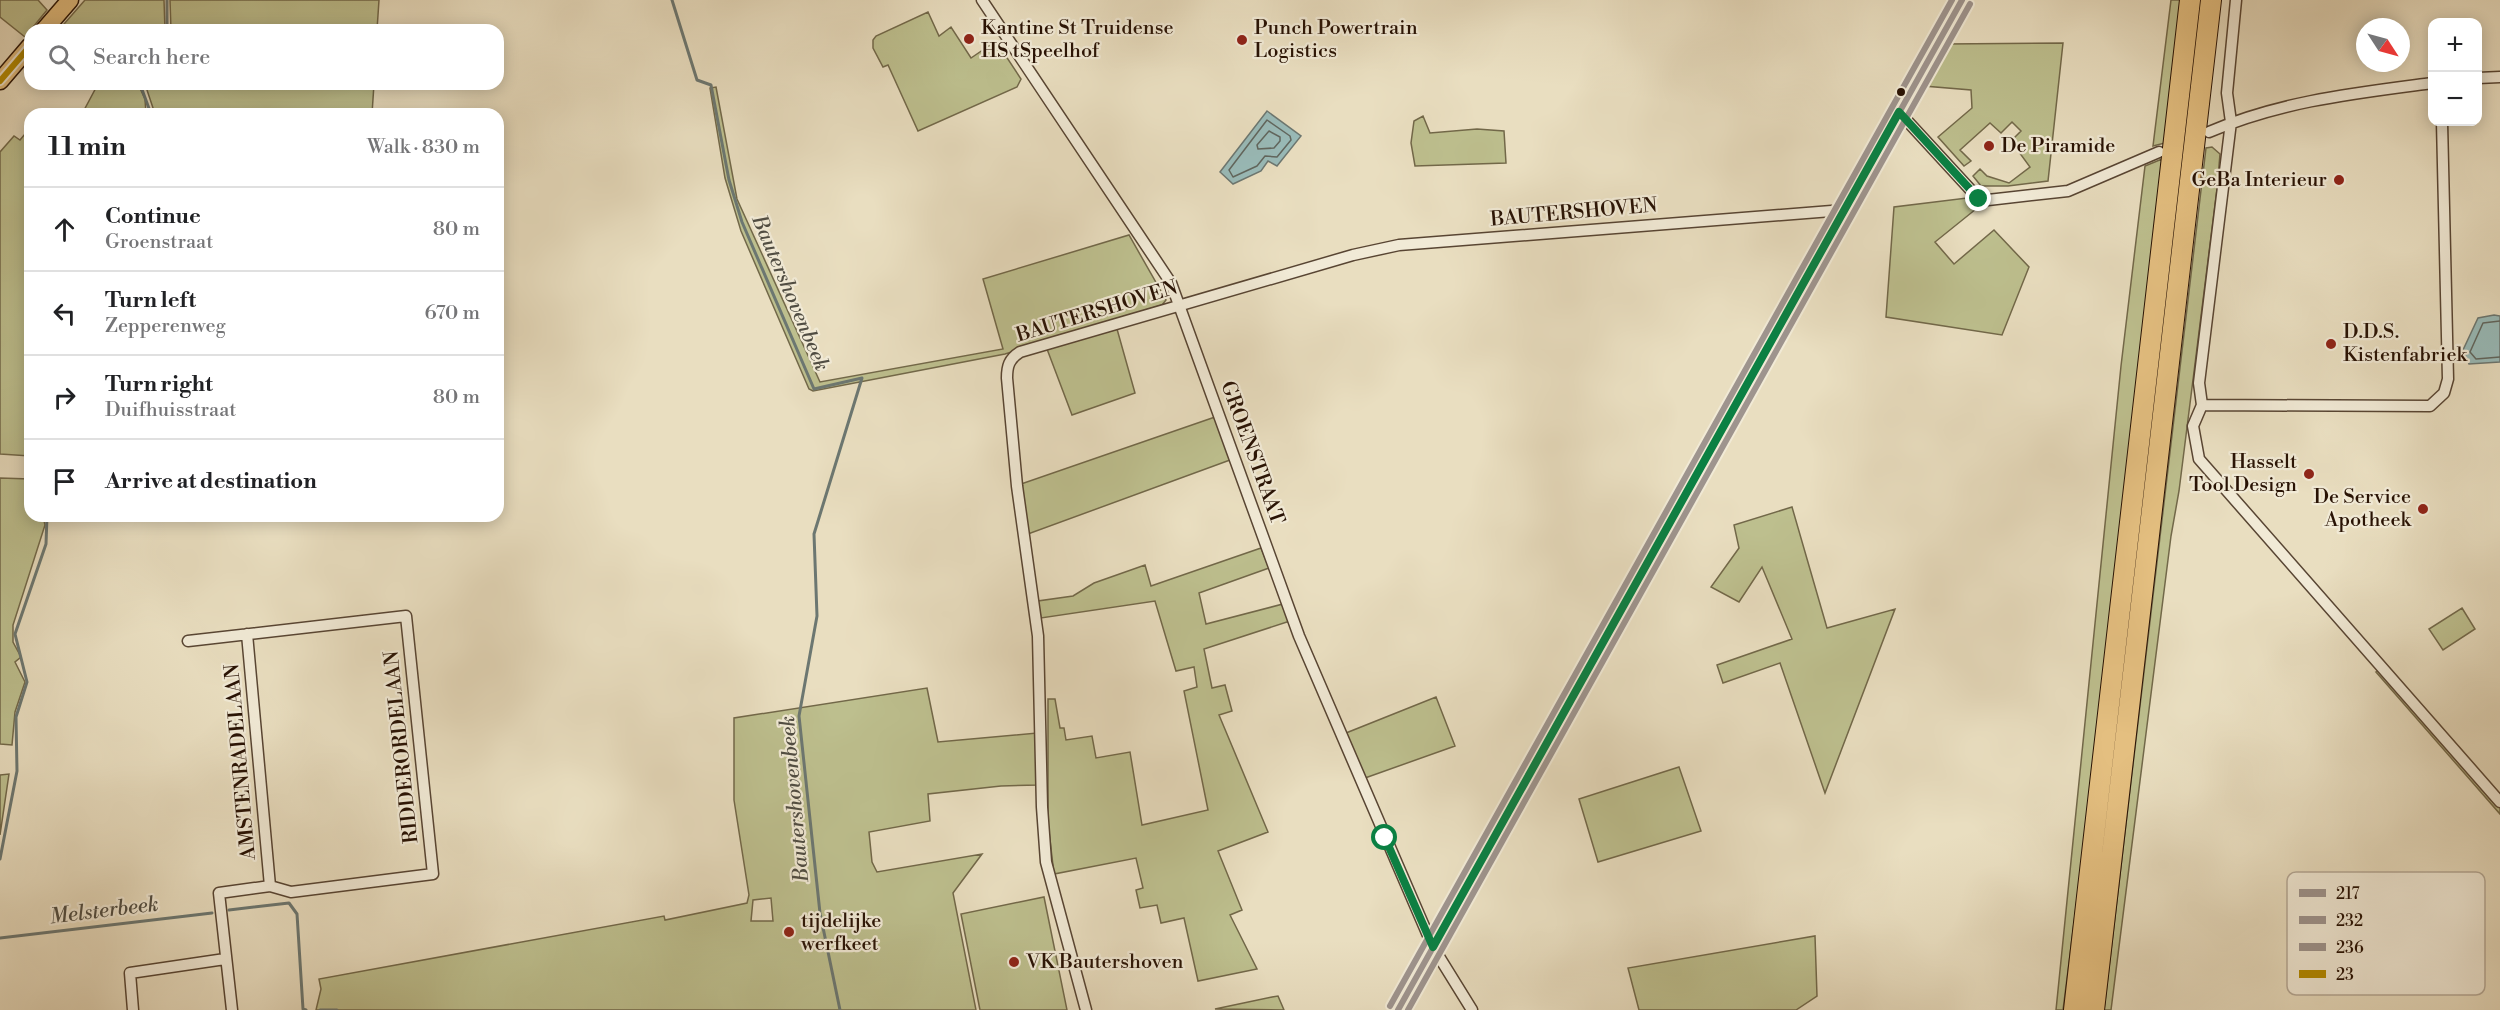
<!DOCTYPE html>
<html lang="en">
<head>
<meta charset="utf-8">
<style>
	body { margin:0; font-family:"Libre Bodoni",serif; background:#f6f6f6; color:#202124 }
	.controls { position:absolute; right:18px; top:18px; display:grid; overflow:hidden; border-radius:12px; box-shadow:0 3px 15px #0003 }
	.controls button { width:54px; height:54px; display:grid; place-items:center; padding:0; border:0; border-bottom:2px solid #e0e0e0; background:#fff; color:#202124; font:30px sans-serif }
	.compass { position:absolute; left:2356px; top:18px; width:54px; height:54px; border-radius:50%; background:#fff; box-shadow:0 3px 15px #0003; rotate:126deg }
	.stop { position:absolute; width:18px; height:18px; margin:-14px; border:4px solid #0b8043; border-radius:50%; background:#fff }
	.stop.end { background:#0b8043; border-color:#fff; box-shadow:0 2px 6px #0008 }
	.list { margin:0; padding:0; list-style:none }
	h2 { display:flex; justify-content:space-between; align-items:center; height:78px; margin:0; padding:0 24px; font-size:26px }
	h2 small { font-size:20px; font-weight:400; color:#757577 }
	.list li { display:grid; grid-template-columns:39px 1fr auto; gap:18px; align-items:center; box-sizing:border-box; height:84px; padding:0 24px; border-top:2px solid #e0e0e0 }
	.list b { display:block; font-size:22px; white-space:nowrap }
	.list p { margin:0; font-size:20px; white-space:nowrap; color:#757577 }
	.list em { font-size:20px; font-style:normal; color:#757577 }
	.icon { flex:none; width:33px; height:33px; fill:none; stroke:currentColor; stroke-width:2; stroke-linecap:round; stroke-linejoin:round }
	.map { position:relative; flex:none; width:2500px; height:1010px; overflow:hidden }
	.search { position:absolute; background:#fff; box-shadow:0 3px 15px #0003; left:24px; top:24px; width:480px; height:66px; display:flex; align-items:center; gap:15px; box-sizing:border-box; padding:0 21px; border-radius:18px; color:#757577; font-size:22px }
	.panel { position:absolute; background:#fff; box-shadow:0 3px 15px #0003; left:24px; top:108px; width:480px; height:414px; border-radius:18px }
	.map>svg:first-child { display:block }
	.green { fill:#bdbf8e; stroke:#726849; stroke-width:1.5; fill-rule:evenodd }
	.water { fill:#99bbb9; stroke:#6c7771; stroke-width:1.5 }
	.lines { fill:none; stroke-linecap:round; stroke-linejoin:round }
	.shore { stroke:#60665e; stroke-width:1.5 }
	.stream { stroke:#6c7771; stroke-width:3 }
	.street-casing { stroke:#584533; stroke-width:13 }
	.secondary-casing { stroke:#281204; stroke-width:17 }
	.primary-casing { stroke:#281204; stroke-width:19 }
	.highway-casing { stroke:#281204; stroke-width:22 }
	.street { stroke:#f1ead6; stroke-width:10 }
	.secondary { stroke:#f1ead6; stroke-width:15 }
	.primary { stroke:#e4bf80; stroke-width:16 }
	.highway { stroke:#e4bf80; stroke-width:20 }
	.bus-1-casing { stroke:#f1ead6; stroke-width:10 }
	.bus-2-casing { stroke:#f1ead6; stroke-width:10 }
	.bus-3-casing { stroke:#f1ead6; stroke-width:10 }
	.bus-4-casing { stroke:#f1ead6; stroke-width:10 }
	.bus-1 { stroke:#9e948e; stroke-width:6 }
	.bus-2 { stroke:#9e948e; stroke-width:6 }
	.bus-3 { stroke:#9e948e; stroke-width:6 }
	.bus-4 { stroke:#b48b01; stroke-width:6 }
	.route { stroke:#0b8043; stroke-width:8 }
	.poi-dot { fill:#8f2418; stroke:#f1ead6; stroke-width:2 }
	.bus-dot { fill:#281204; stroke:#f1ead6; stroke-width:2 }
	.labels { text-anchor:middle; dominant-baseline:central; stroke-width:4.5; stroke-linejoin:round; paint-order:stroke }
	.poi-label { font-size:20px; fill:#281204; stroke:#f1ead6; text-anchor:start }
	.street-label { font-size:20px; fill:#281204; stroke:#f1ead6 }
	.water-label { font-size:21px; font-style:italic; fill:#504d43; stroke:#f1ead6 }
	.key { fill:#f1ead6; stroke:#b5a997; stroke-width:1.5 }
	.key-label { font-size:16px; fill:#281204 }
</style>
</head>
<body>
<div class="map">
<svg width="2500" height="1010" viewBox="0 0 2500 1010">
	<rect width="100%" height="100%" fill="#e9dec0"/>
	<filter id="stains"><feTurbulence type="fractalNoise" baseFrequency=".00333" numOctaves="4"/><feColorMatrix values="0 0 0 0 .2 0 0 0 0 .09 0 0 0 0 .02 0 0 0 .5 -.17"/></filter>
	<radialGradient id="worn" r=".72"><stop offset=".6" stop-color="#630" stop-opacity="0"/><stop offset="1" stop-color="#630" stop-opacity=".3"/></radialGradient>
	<path class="green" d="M 0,0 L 38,0 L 47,10 L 25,37 L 0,17 Z
		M 85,0 L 164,0 L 165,30 L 74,30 L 64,24 Z
		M 170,0 L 379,0 L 377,30 L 171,30 Z
		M 2171,0 L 2181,0 L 2165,143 L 2153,146 Z
		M 928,12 L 939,36 L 951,27 L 971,58 L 996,41 L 1021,79 L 1017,87 L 918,131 L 888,65 L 883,67 L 873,48 L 873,40 L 876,36 Z
		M 2063,43 L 2048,181 L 2008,186 L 1981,186 L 1973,176 L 1980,169 L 1987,176 L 2009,183 L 2030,167 L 2011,141 L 2021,131 L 2012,122 L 2001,133 L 1990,123 L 1960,150 L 1971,161 L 1964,166 L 1938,137 L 1972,108 L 1971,90 L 1924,86 L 1945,44 Z
		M 98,84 L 138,84 L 145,99 L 146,114 L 82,114 Z
		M 145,84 L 374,84 L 372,114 L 155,114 Z
		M 716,87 L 737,199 L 820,382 L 1003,349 L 983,279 L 1129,235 L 1166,300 L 1162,305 L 1005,354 L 813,391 L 809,389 L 741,231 L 725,178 L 710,88 Z
		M 1423,116 L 1430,133 L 1477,129 L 1504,131 L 1506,163 L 1415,166 L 1411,143 L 1414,121 Z
		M 30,128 L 30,456 L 0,454 L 0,152 L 14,136 L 20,140 Z
		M 2212,147 L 2220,154 L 2217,189 L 2179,491 L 2171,536 L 2111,1010 L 2104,1010 L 2206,148 Z
		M 2162,159 L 2107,661 L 2063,1010 L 2056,1010 L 2121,366 L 2145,166 Z
		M 1967,198 L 1976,209 L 1935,242 L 1954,264 L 1994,230 L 2029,267 L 2002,335 L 1886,317 L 1894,207 Z
		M 1117,329 L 1135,393 L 1072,415 L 1047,349 Z
		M 1215,417 L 1230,460 L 1028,534 L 1021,484 Z
		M 0,478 L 30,479 L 30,516 L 43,516 L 45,525 L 13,625 L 13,642 L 21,657 L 15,662 L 25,682 L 15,712 L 12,745 L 0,744 Z
		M 1792,507 L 1827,628 L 1895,609 L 1825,793 L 1780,663 L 1723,683 L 1717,665 L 1792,639 L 1762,567 L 1739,602 L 1711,587 L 1739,548 L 1734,525 Z
		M 1261,548 L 1269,568 L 1199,593 L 1206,624 L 1283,604 L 1290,621 L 1204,649 L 1212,688 L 1225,685 L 1232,711 L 1219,715 L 1268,832 L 1218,851 L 1242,910 L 1230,915 L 1257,969 L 1198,981 L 1184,918 L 1161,923 L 1157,905 L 1140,908 L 1136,890 L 1143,888 L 1136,858 L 1054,874 L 1048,823 L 1048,699 L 1055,699 L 1060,728 L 1064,728 L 1066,740 L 1092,736 L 1096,758 L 1130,752 L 1142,825 L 1208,810 L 1184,691 L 1197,687 L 1194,667 L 1176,671 L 1155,601 L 1041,618 L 1038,601 L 1073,596 L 1094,583 L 1145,565 L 1151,586 Z
		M 2462,608 L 2475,629 L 2443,650 L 2429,629 Z
		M 2381,670 L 2500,806 L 2500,814 L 2376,672 Z
		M 927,688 L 938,742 L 1037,733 L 1038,785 L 1001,786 L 928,794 L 930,821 L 869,832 L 872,862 L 877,872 L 982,854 L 953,893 L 976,1010 L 316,1010 L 321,989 L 319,979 L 664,916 L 665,920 L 747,903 L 749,895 L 734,800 L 734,718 ZM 771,898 L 773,921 L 751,921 L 753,900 Z
		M 1436,697 L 1455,746 L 1365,778 L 1346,733 Z
		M 1679,767 L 1701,831 L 1598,862 L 1579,799 Z
		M 9,774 L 0,835 L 0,775 Z
		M 1044,897 L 1067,1010 L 980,1010 L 961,914 Z
		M 1815,936 L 1817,996 L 1796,1010 L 1639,1010 L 1628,968 Z
		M 1278,996 L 1284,1010 L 1215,1009 L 1272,997 Z"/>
	<path class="water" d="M 1267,111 L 1301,136 L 1277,166 L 1268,161 L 1261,171 L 1233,184 L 1220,172 Z
		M 2494,315 L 2500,316 L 2500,362 L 2469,364 L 2463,350 L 2478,318 Z"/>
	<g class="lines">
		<path class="shore" d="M 1267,120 L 1290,136 L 1291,140 L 1277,157 L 1265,156 L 1257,166 L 1233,177 L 1229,170 Z
			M 1269,131 L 1280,137 L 1280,141 L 1274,148 L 1258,149 L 1257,145 Z
			M 2500,321 L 2483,323 L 2470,352 L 2476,359 L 2500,357"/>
		<path class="stream" d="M 672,0 L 697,80 L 711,85 L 729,180 L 742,222 L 814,389 L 862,378 L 814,534 L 817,616 L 799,716 L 820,913 L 840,1010
			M 167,30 L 167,0
			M 140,84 L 151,114
			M 0,859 L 17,771 L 16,717 L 27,682 L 15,634 L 46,544 L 47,516
			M 229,910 L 289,903 L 297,914 L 303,1009 L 306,1010
			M 0,938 L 212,913
			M 320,1010 L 337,1010"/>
		<defs>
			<path id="street" d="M 982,0 L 1171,283 L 1299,636 L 1433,947 L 1472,1010
				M 2236,0 L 2227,93 L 2231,122 L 2199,383 L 2202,405 L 2193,426 L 2199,459 L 2500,802
				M 2478,78 L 2500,77
				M 1899,112 L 1979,199 L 1988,200 L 2068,191 L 2159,152
				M 2209,132 C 2281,101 2356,93 2432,83
				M 2202,405 L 2430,406 L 2444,393 L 2448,379 L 2442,122
				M 247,634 L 270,886
				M 188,641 L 406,616 L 433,874 L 291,892 L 270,886 L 219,893 L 232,1010
				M 133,1010 L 130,973 L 225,959
				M 1086,1010 L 1046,862 L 1042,807 L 1038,636 L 1017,486 L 1007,378 C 1007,366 1009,359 1020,352 L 1353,255 L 1399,245 L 1844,210"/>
			<path id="secondary" d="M 1398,1010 L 1962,0"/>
			<path id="primary" d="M 44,30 L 70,0
				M 0,81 L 30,46"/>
			<path id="highway" d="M 2074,1010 L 2190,0
				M 2094,1010 L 2211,0"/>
		</defs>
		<use href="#street" class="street-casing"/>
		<use href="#secondary" class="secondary-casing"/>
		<use href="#primary" class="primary-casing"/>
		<use href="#highway" class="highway-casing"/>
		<use href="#street" class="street"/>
		<use href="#secondary" class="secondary"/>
		<use href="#primary" class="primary"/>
		<use href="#highway" class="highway"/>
		<defs>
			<path id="bus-1" d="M 1398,1010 L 1962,0"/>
			<path id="bus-2" d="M 1408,1010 L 1970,4"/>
			<path id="bus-3" d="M 1390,1006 L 1952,0"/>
			<path id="bus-4" d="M 0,81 L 30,46"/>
		</defs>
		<use href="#bus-1" class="bus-1-casing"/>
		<use href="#bus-2" class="bus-2-casing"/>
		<use href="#bus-3" class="bus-3-casing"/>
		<use href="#bus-4" class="bus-4-casing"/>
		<use href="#bus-1" class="bus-1"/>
		<use href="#bus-2" class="bus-2"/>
		<use href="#bus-3" class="bus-3"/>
		<use href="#bus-4" class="bus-4"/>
	</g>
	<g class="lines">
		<path class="route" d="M 1385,838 L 1433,947 L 1899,112 L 1979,199"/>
	</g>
	<g class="poi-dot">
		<circle cx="969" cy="39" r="6"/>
		<circle cx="1242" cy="40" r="6"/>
		<circle cx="1989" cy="146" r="6"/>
		<circle cx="2339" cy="180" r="6"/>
		<circle cx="2331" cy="344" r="6"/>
		<circle cx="2309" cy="474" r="6"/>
		<circle cx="2423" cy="509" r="6"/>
		<circle cx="789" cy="932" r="6"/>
		<circle cx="1014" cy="962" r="6"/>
	</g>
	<circle class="bus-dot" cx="1901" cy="92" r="5"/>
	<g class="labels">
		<g class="poi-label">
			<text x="981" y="28">Kantine St Truidense<tspan x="981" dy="23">HS tSpeelhof</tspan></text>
			<text x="1254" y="28">Punch Powertrain<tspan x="1254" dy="23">Logistics</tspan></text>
			<text x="2001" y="146">De Piramide</text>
			<text x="2327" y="180" text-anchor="end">GeBa Interieur</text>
			<text x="2343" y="332">D.D.S.<tspan x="2343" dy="23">Kistenfabriek</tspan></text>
			<text x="2297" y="462" text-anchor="end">Hasselt<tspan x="2297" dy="23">Tool Design</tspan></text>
			<text x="2411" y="497" text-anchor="end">De Service<tspan x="2411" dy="23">Apotheek</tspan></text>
			<text x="801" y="921">tijdelijke<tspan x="801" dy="23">werfkeet</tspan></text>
			<text x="1026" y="962">VK Bautershoven</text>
		</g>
		<g class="street-label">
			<text transform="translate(1574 213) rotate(-5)">BAUTERSHOVEN</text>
			<text transform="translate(1097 312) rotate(-17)">BAUTERSHOVEN</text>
			<text transform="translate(1252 453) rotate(70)">GROENSTRAAT</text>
			<text transform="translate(402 747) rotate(-96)">RIDDERORDELAAN</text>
			<text transform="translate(241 762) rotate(-95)">AMSTENRADELAAN</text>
		</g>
		<g class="water-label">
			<text transform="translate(790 293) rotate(67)">Bautershovenbeek</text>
			<text transform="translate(795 799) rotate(-95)">Bautershovenbeek</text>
			<text transform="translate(104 911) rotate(-7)">Melsterbeek</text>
		</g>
	</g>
	<rect x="2287" y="872" width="198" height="123" rx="9" class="key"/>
	<rect x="2299" y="889" width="27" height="8" fill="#9e948e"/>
	<rect x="2299" y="916" width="27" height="8" fill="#9e948e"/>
	<rect x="2299" y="943" width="27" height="8" fill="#9e948e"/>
	<rect x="2299" y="970" width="27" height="8" fill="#b48b01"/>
	<g class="key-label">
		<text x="2336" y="899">217</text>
		<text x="2336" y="926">232</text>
		<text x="2336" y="953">236</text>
		<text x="2336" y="980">23</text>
	</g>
	<rect width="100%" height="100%" filter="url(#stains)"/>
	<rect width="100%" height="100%" fill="url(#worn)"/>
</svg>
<div class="controls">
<button>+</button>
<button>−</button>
</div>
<svg class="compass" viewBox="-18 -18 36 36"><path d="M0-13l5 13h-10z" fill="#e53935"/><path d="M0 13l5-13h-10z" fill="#757577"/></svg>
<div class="stop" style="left:1385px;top:838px"></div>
<div class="stop end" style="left:1979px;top:199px"></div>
<div class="search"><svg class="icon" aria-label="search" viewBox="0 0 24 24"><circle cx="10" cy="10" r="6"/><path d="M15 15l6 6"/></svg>Search here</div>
<section class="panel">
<h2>11 min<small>Walk · 830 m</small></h2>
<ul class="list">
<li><svg class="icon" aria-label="ahead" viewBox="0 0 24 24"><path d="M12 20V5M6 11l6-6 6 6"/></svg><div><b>Continue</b><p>Groenstraat</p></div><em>80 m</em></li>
<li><svg class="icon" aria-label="left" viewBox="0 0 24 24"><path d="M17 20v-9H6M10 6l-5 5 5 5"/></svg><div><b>Turn left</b><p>Zepperenweg</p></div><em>670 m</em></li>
<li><svg class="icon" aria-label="right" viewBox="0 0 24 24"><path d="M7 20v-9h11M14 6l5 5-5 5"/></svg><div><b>Turn right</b><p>Duifhuisstraat</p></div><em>80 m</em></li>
<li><svg class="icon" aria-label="arrive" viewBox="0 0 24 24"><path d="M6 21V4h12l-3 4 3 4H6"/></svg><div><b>Arrive at destination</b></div></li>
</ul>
</section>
</div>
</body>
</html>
